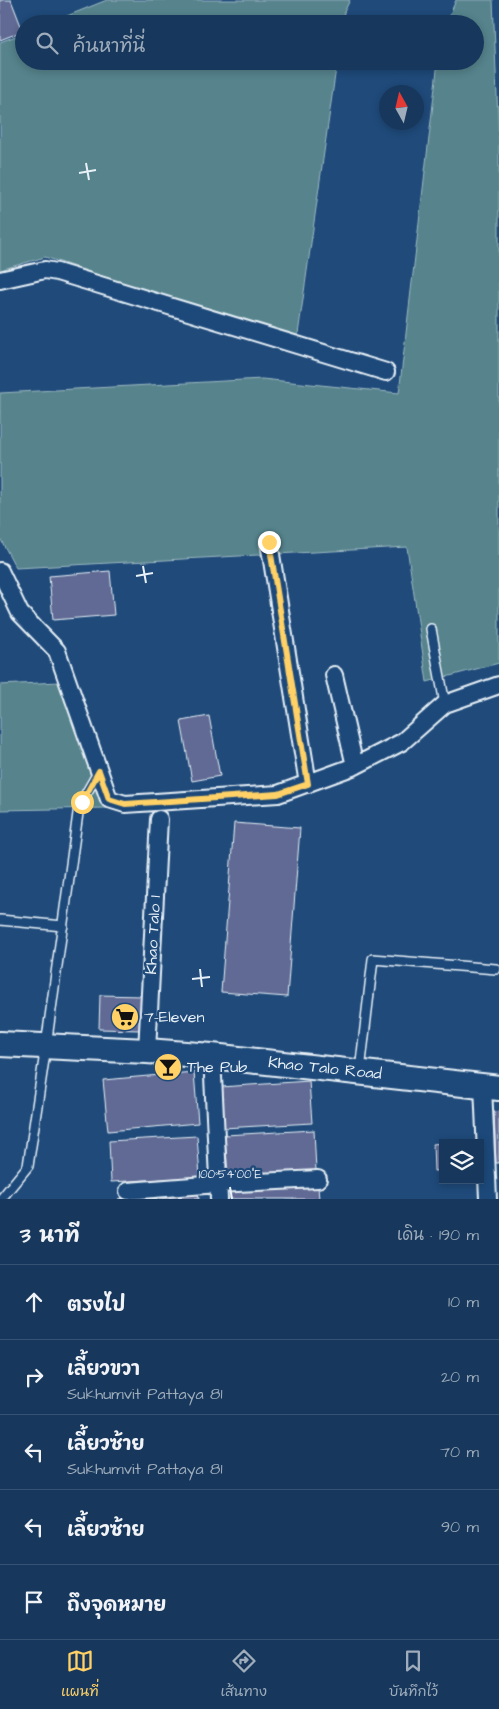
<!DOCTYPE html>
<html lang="th">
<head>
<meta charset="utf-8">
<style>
	body { margin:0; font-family:"Architects Daughter","Playpen Sans Thai",sans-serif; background:#244365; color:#f1f3f6 }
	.controls { position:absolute; right:15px; bottom:15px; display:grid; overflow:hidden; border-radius:0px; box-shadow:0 2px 8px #0003 }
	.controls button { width:45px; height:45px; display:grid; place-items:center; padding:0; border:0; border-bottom:1px solid #365272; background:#17385c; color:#f1f3f6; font:25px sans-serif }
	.compass { position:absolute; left:379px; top:85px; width:45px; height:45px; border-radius:50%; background:#17385c; box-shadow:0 2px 8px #0003; rotate:352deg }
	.stop { position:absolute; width:15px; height:15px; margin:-11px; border:4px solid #ffd166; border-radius:50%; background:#fff }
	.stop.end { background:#ffd166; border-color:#fff; box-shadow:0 1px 5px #0008 }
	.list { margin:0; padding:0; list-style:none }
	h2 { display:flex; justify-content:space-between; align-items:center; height:65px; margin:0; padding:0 20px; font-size:21px }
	h2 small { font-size:16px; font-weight:400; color:#9eacbb }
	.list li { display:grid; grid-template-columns:32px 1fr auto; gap:15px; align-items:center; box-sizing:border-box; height:75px; padding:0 20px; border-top:1px solid #365272 }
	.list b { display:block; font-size:19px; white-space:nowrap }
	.list p { margin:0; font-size:16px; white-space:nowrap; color:#9eacbb }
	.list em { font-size:16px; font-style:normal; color:#9eacbb }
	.icon { flex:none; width:28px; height:28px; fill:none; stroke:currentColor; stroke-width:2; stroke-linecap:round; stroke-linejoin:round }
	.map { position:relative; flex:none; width:499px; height:1199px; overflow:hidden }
	.search { position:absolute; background:#17385c; box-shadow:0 2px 8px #0003; left:15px; right:15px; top:15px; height:55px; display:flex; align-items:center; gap:12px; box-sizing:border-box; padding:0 18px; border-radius:28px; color:#9eacbb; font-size:19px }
	.sheet { height:440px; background:#17385c }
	nav { display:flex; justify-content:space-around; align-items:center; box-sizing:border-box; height:70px; border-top:1px solid #365272; background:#17385c; font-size:14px; color:#9eacbb }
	nav a { display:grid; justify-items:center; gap:2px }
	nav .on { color:#ffd166 }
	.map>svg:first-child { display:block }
	.green { fill:#56838c; stroke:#9fbac2 }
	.building { fill:#616b94; stroke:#e8f1f8 }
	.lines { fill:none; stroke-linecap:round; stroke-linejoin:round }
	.lane-casing { stroke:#e8f1f8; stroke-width:12 }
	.street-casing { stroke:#e8f1f8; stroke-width:20 }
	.secondary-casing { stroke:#e8f1f8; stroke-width:28 }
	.lane { stroke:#1f4a7a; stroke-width:9 }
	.street { stroke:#1f4a7a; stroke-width:16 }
	.secondary { stroke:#1f4a7a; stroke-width:24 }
	.route { stroke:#ffd166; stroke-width:6 }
	.ticks { fill:none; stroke:#e8f1f8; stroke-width:2 }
	.labels { text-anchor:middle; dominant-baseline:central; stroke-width:4.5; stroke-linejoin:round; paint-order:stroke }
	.street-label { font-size:16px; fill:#e8f1f8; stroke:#1f4a7a }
	.poi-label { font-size:16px; fill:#e8f1f8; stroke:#1f4a7a; text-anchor:start }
	.ticks-label { font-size:12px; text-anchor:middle; fill:#e8f1f8; stroke:#1f4a7a; stroke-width:4.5; stroke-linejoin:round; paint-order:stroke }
</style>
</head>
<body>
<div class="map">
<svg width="499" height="1199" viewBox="0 0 499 1199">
	<rect width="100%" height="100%" fill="#1f4a7a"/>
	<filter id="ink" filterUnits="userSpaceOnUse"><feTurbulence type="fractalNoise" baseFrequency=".02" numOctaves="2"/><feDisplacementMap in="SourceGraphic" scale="10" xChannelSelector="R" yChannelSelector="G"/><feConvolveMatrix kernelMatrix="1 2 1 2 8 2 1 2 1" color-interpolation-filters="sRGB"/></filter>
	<g filter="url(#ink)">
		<path class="green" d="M 107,0 L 350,0 L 344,12 L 342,24 L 47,24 Z
			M 456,0 L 493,0 L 499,144 L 499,663 L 427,682 L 407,547 L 16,568 L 0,538 L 0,393 L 262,379 L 399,393 L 438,61 L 475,61 L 475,24 L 446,24 Z
			M 24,33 L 24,61 L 337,61 L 297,341 L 45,257 L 0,270 L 0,42 Z
			M 59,682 L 107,808 L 0,810 L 0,685 Z"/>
		<path class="building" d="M 0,0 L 11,0 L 23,31 L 0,40 Z
			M 110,571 L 114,615 L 53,620 L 49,576 Z
			M 209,716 L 220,776 L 192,781 L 181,721 Z
			M 234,823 L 300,828 L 287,997 L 221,992 Z
			M 100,995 L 141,996 L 139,1030 L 99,1029 Z
			M 194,1072 L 198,1123 L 108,1131 L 103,1080 Z
			M 309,1081 L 312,1123 L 223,1128 L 221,1087 Z
			M 499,1111 L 499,1163 L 496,1163 L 494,1112 Z
			M 314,1130 L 316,1171 L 228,1176 L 225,1135 Z
			M 197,1136 L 200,1177 L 111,1182 L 109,1141 Z
			M 443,1143 L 443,1170 L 434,1171 L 433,1144 Z
			M 318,1187 L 319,1199 L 230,1199 L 230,1192 Z
			M 198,1194 L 199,1199 L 118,1199 Z"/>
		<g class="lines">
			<defs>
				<path id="lane" d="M 431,629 L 445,704
					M 0,920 L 63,926
					M 360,1071 L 373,959 L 496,969
					M 1,1199 L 28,1166 L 46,1046 L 79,806 L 99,771"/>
				<path id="street" d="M 0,280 L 45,270 L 57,272 L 386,372
					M 269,542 L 308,784
					M 0,571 L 20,613 L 57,651 L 109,799 L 125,804 L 278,794 L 355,766 L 402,742 L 445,704 L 499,685
					M 334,675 L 355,766
					M 147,1051 L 159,819
					M 212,1056 L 219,1199
					M 483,1086 L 488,1199
					M 128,1191 L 218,1184 L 318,1179"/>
				<path id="secondary" d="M 0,1044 L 147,1051 L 212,1056 L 499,1088"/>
			</defs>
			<use href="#lane" class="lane-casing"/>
			<use href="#street" class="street-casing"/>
			<use href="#secondary" class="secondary-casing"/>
			<use href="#lane" class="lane"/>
			<use href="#street" class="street"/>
			<use href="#secondary" class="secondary"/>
		</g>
	</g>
	<g class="lines" filter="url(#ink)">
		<path class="route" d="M 82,802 L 99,771 L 109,799 L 125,804 L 278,794 L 308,784 L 269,542"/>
	</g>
	<path class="ticks" d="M 86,163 L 89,180M 79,173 L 96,170M 143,566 L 146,583M 136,576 L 153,573M 200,969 L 202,987M 192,979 L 210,977M 230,1187 L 232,1199"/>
	<defs>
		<symbol id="supermarket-disc" viewBox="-11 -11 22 22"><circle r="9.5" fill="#ffd166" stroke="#1f4a7a"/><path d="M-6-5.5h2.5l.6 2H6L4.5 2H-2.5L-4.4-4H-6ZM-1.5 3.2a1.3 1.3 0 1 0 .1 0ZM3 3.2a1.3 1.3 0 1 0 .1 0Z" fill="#111"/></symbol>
		<symbol id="bar-disc" viewBox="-11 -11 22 22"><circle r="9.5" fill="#ffd166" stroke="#1f4a7a"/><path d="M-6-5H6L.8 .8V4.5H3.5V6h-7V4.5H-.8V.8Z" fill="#111"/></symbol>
	</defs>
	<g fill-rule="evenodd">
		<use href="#supermarket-disc" x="109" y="1001" width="32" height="32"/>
		<use href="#bar-disc" x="152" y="1051" width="32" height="32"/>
	</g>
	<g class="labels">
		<g class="street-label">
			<text transform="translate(153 935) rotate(-87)">Khao Talo 1</text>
			<text transform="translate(325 1068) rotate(6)">Khao Talo Road</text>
		</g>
		<g class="poi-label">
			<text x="144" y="1017">7-Eleven</text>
			<text x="187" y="1067">The Pub</text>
		</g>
	</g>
	<g class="ticks-label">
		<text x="230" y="1178">100°54'00"E</text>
	</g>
</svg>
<div class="controls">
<button><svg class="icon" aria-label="layers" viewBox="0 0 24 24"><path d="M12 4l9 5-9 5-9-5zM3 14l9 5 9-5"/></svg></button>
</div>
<svg class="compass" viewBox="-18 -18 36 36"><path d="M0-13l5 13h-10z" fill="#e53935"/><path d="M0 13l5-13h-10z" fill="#9eacbb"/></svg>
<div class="stop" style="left:82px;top:802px"></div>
<div class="stop end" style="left:269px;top:542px"></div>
<div class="search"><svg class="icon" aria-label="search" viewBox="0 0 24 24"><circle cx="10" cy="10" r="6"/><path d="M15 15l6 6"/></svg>ค้นหาที่นี่</div>
</div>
<section class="sheet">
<h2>3 นาที<small>เดิน · 190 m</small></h2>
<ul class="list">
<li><svg class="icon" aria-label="ahead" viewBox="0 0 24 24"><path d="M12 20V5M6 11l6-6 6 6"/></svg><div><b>ตรงไป</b></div><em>10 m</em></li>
<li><svg class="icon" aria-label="right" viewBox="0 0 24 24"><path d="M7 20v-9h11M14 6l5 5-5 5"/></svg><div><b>เลี้ยวขวา</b><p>Sukhumvit Pattaya 81</p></div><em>20 m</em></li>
<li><svg class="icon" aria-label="left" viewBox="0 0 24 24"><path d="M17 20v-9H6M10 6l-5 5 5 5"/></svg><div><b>เลี้ยวซ้าย</b><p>Sukhumvit Pattaya 81</p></div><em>70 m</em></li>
<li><svg class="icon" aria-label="left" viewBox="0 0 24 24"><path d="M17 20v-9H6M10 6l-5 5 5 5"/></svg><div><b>เลี้ยวซ้าย</b></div><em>90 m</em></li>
<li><svg class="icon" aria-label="arrive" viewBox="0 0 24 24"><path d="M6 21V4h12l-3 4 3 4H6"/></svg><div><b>ถึงจุดหมาย</b></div></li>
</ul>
</section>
<nav>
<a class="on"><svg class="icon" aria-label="map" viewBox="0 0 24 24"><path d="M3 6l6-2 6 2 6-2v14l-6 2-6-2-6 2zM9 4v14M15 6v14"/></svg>แผนที่</a>
<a><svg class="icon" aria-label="directions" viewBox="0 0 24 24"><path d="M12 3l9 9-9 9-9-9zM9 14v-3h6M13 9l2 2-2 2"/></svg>เส้นทาง</a>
<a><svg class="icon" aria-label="saved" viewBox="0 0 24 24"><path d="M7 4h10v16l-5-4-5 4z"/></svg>บันทึกไว้</a>
</nav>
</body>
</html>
